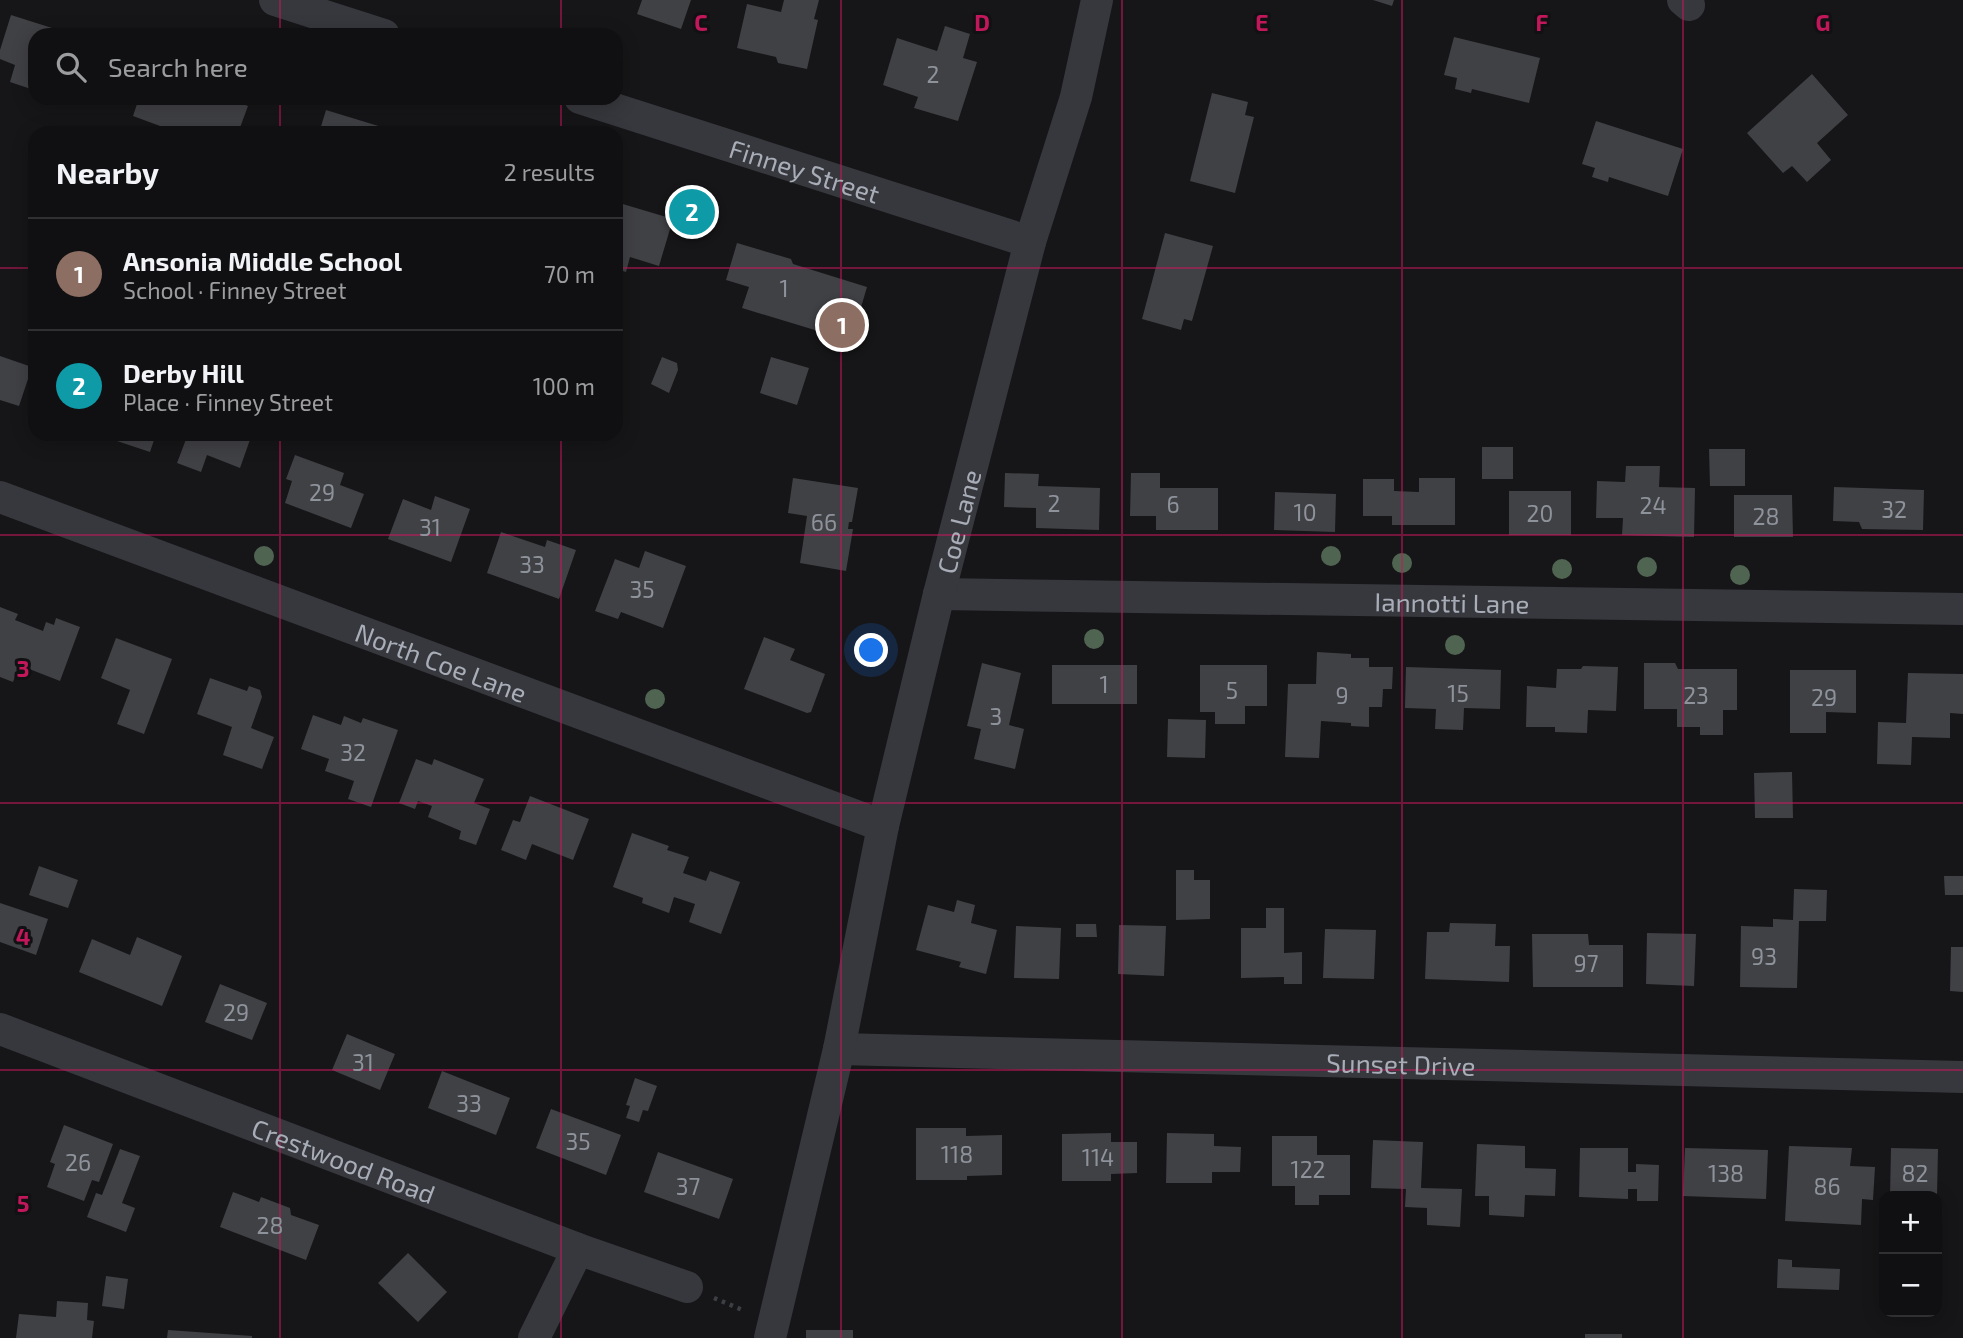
<!DOCTYPE html>
<html lang="en">
<head>
<meta charset="utf-8">
<style>
	body { margin:0; font-family:"Exo 2",sans-serif; background:#1e1e20; color:#f1f3f6 }
	.controls { position:absolute; right:21px; bottom:21px; display:grid; overflow:hidden; border-radius:14px; box-shadow:0 4px 18px #0003 }
	.controls button { width:63px; height:63px; display:grid; place-items:center; padding:0; border:0; border-bottom:2px solid #303032; background:#101012; color:#f1f3f6; font:35px sans-serif }
	.you { position:absolute; left:872px; top:651px; width:24px; height:24px; margin:-18px; border:5px solid #fff; border-radius:50%; background:#1a73e8; box-shadow:0 0 0 10px #1a73e833 }
	.badge { display:grid; place-items:center; width:46px; height:46px; border-radius:50%; background:#f2b134; color:#fff; font-size:23px; font-weight:700 }
	.pin { position:absolute; translate:-50% -50%; border:4px solid #fff; box-shadow:0 2px 7px #0006 }
	.list { margin:0; padding:0; list-style:none }
	h2 { display:flex; justify-content:space-between; align-items:center; height:91px; margin:0; padding:0 28px; font-size:30px }
	h2 small { font-size:23px; font-weight:400; color:#9c9d9f }
	.list li { display:grid; grid-template-columns:46px 1fr auto; gap:21px; align-items:center; box-sizing:border-box; height:112px; padding:0 28px; border-top:2px solid #303032 }
	.list b { display:block; font-size:26px; white-space:nowrap }
	.list p { margin:0; font-size:23px; white-space:nowrap; color:#9c9d9f }
	.list em { font-size:23px; font-style:normal; color:#9c9d9f }
	.icon { flex:none; width:38px; height:38px; fill:none; stroke:currentColor; stroke-width:2; stroke-linecap:round; stroke-linejoin:round }
	.map { position:relative; flex:none; width:1963px; height:1338px; overflow:hidden }
	.search { position:absolute; background:#101012; box-shadow:0 4px 18px #0003; left:28px; top:28px; width:595px; height:77px; display:flex; align-items:center; gap:18px; box-sizing:border-box; padding:0 24px; border-radius:21px; color:#9c9d9f; font-size:26px }
	.panel { position:absolute; background:#101012; box-shadow:0 4px 18px #0003; left:28px; top:126px; width:595px; height:315px; border-radius:21px }
	.map>svg:first-child { display:block }
	.building { fill:#404145 }
	.lines { fill:none; stroke-linecap:round; stroke-linejoin:round }
	.path { stroke:#3d3f44; stroke-width:4.5; stroke-dasharray:3.5 5; stroke-linecap:butt }
	.minor { stroke:#37383d; stroke-width:32 }
	.tree { fill:#506452 }
	.grid { fill:none; stroke:#c2185b; stroke-width:2; stroke-opacity:0.55 }
	.labels { text-anchor:middle; dominant-baseline:central; stroke-width:6; stroke-linejoin:round; paint-order:stroke }
	.number-label { font-size:23px; fill:#8e929b }
	.street-label { font-size:26px; fill:#a8adb8; stroke:#111113 }
	.grid-label { font-size:23px; text-anchor:middle; font-weight:bold; fill:#c2185b; stroke:#111113; stroke-width:6; stroke-linejoin:round; paint-order:stroke }
</style>
</head>
<body>
<div class="map">
<svg width="1963" height="1338" viewBox="0 0 1963 1338">
	<rect width="100%" height="100%" fill="#161618"/>
	<path class="building" d="M 642,0 L 691,0 L 681,29 L 637,14 Z
		M 784,0 L 819,0 L 814,19 L 818,20 L 807,69 L 778,63 L 776,57 L 737,48 L 747,4 L 781,12 Z
		M 1373,0 L 1394,0 L 1392,6 Z
		M 11,15 L 71,34 L 35,35 L 35,76 L 31,89 L 10,82 L 15,65 L 0,59 L 0,50 Z
		M 945,26 L 970,34 L 963,58 L 977,62 L 958,121 L 914,108 L 918,97 L 883,85 L 897,38 L 937,51 Z
		M 1454,37 L 1540,58 L 1529,103 L 1472,89 L 1471,93 L 1455,89 L 1457,78 L 1444,75 Z
		M 1812,74 L 1848,115 L 1817,143 L 1831,160 L 1807,182 L 1792,166 L 1783,173 L 1747,133 Z
		M 1212,93 L 1248,102 L 1245,115 L 1254,117 L 1235,193 L 1190,181 Z
		M 139,98 L 227,98 L 248,106 L 238,133 L 179,133 L 133,116 Z
		M 326,110 L 398,132 L 398,133 L 319,133 Z
		M 1596,121 L 1683,149 L 1668,196 L 1609,177 L 1608,182 L 1592,177 L 1595,168 L 1582,164 Z
		M 616,202 L 673,219 L 659,266 L 630,257 L 626,272 L 616,269 Z
		M 1165,233 L 1213,246 L 1192,321 L 1184,319 L 1181,330 L 1142,319 Z
		M 737,243 L 791,259 L 793,264 L 867,287 L 851,341 L 742,308 L 749,287 L 726,280 Z
		M 0,356 L 32,367 L 19,406 L 0,400 Z
		M 662,357 L 677,363 L 678,370 L 669,393 L 651,384 Z
		M 771,357 L 809,368 L 797,405 L 760,393 Z
		M 109,434 L 156,434 L 150,452 L 108,438 Z
		M 188,434 L 252,434 L 240,468 L 207,455 L 201,472 L 177,463 Z
		M 1482,447 L 1513,447 L 1513,479 L 1482,479 Z
		M 1709,449 L 1745,449 L 1745,486 L 1710,486 Z
		M 295,455 L 344,473 L 340,485 L 364,494 L 351,528 L 285,503 L 292,481 L 286,479 Z
		M 1626,466 L 1660,466 L 1659,487 L 1695,488 L 1694,537 L 1622,535 L 1623,518 L 1596,518 L 1597,481 L 1625,482 Z
		M 1005,473 L 1039,474 L 1038,486 L 1100,488 L 1099,530 L 1036,528 L 1036,508 L 1004,507 Z
		M 1131,473 L 1160,473 L 1160,488 L 1218,488 L 1218,530 L 1156,530 L 1156,516 L 1130,516 Z
		M 793,478 L 858,488 L 852,522 L 849,522 L 848,529 L 853,529 L 846,571 L 800,563 L 807,516 L 788,513 Z
		M 1419,478 L 1455,478 L 1455,525 L 1392,525 L 1392,516 L 1363,516 L 1363,479 L 1394,479 L 1394,491 L 1419,492 Z
		M 1834,487 L 1924,490 L 1923,530 L 1862,529 L 1859,522 L 1833,521 Z
		M 1509,491 L 1571,491 L 1571,535 L 1509,535 Z
		M 1275,492 L 1336,494 L 1335,532 L 1274,530 Z
		M 1734,495 L 1792,495 L 1793,537 L 1734,537 Z
		M 435,496 L 470,509 L 451,562 L 388,539 L 403,499 L 431,510 Z
		M 501,532 L 545,547 L 547,540 L 576,550 L 559,599 L 487,573 Z
		M 645,551 L 686,566 L 663,628 L 621,612 L 618,619 L 595,611 L 615,559 L 639,568 Z
		M 0,607 L 18,614 L 15,620 L 43,631 L 46,622 L 54,625 L 56,618 L 80,627 L 60,681 L 19,665 L 13,682 L 0,677 Z
		M 764,637 L 795,649 L 790,660 L 825,674 L 811,712 L 807,713 L 744,689 Z
		M 116,638 L 172,659 L 144,734 L 117,724 L 130,690 L 101,678 Z
		M 1317,652 L 1351,654 L 1351,658 L 1369,658 L 1369,667 L 1393,667 L 1392,689 L 1383,689 L 1382,707 L 1369,707 L 1369,727 L 1351,726 L 1351,723 L 1321,721 L 1319,758 L 1285,757 L 1288,684 L 1316,684 Z
		M 982,663 L 1021,673 L 1009,725 L 1024,729 L 1015,769 L 974,759 L 981,729 L 967,726 Z
		M 1644,663 L 1675,663 L 1678,669 L 1737,669 L 1737,710 L 1723,710 L 1723,735 L 1700,735 L 1700,727 L 1677,727 L 1677,709 L 1644,709 Z
		M 1052,665 L 1137,665 L 1137,704 L 1052,704 Z
		M 1200,665 L 1267,665 L 1267,706 L 1245,706 L 1245,724 L 1215,724 L 1215,712 L 1200,712 Z
		M 1583,666 L 1618,667 L 1616,711 L 1588,710 L 1587,733 L 1555,732 L 1555,727 L 1526,727 L 1527,686 L 1556,688 L 1557,669 L 1581,669 Z
		M 1406,667 L 1501,670 L 1500,709 L 1464,708 L 1463,730 L 1435,729 L 1436,709 L 1405,708 Z
		M 1790,670 L 1856,670 L 1856,713 L 1826,712 L 1826,733 L 1790,733 Z
		M 1908,673 L 1963,674 L 1963,714 L 1950,713 L 1950,738 L 1912,737 L 1911,765 L 1877,764 L 1878,722 L 1906,723 Z
		M 210,678 L 247,691 L 249,686 L 260,690 L 262,697 L 251,728 L 274,737 L 262,769 L 223,755 L 232,727 L 197,714 Z
		M 313,715 L 341,725 L 344,716 L 361,723 L 363,718 L 398,730 L 371,807 L 348,799 L 354,781 L 325,771 L 329,759 L 301,749 Z
		M 1168,719 L 1206,720 L 1205,758 L 1167,757 Z
		M 416,759 L 432,765 L 434,759 L 484,779 L 474,803 L 490,809 L 476,845 L 459,839 L 461,831 L 428,817 L 432,806 L 418,801 L 415,809 L 399,803 Z
		M 1792,772 L 1793,818 L 1755,818 L 1754,773 Z
		M 530,796 L 589,819 L 573,860 L 532,844 L 526,860 L 501,850 L 513,820 L 520,822 Z
		M 632,833 L 669,846 L 667,850 L 689,857 L 683,873 L 706,881 L 710,871 L 740,882 L 721,934 L 689,922 L 695,904 L 674,897 L 669,913 L 642,903 L 643,898 L 613,887 Z
		M 39,866 L 78,880 L 68,908 L 29,895 Z
		M 1176,870 L 1194,870 L 1194,880 L 1210,880 L 1210,919 L 1176,920 Z
		M 1944,876 L 1963,876 L 1963,895 L 1945,895 Z
		M 1794,889 L 1827,890 L 1826,921 L 1799,921 L 1797,988 L 1740,987 L 1741,926 L 1773,927 L 1773,919 L 1793,920 Z
		M 957,900 L 975,905 L 971,923 L 997,930 L 986,974 L 959,967 L 961,962 L 916,950 L 928,905 L 954,912 Z
		M 0,903 L 48,919 L 36,955 L 0,942 Z
		M 1266,908 L 1284,908 L 1284,953 L 1302,952 L 1302,984 L 1284,984 L 1284,977 L 1241,978 L 1241,928 L 1266,928 Z
		M 1450,923 L 1496,924 L 1495,946 L 1510,946 L 1509,982 L 1425,979 L 1427,932 L 1449,932 Z
		M 1076,924 L 1096,924 L 1097,937 L 1076,937 Z
		M 1119,925 L 1166,926 L 1164,976 L 1118,974 Z
		M 1016,926 L 1061,928 L 1059,979 L 1014,978 Z
		M 1325,929 L 1376,930 L 1374,979 L 1323,978 Z
		M 1647,933 L 1696,934 L 1694,986 L 1646,984 Z
		M 1532,934 L 1588,934 L 1589,945 L 1623,945 L 1623,987 L 1533,987 Z
		M 137,937 L 182,956 L 162,1006 L 79,972 L 92,939 L 130,955 Z
		M 1951,947 L 1963,947 L 1963,992 L 1950,991 Z
		M 220,984 L 267,1003 L 252,1040 L 205,1022 Z
		M 347,1034 L 395,1054 L 380,1090 L 332,1070 Z
		M 442,1071 L 510,1098 L 496,1135 L 428,1108 Z
		M 635,1078 L 657,1086 L 648,1111 L 643,1110 L 639,1122 L 626,1118 L 630,1106 L 626,1105 Z
		M 551,1109 L 621,1135 L 606,1175 L 536,1148 Z
		M 64,1125 L 113,1144 L 99,1182 L 92,1180 L 84,1201 L 47,1187 L 55,1164 L 50,1162 Z
		M 916,1128 L 966,1128 L 966,1136 L 1002,1135 L 1002,1175 L 967,1176 L 967,1180 L 916,1180 Z
		M 1111,1133 L 1111,1142 L 1137,1142 L 1137,1173 L 1111,1174 L 1111,1181 L 1062,1181 L 1062,1134 Z
		M 1167,1133 L 1214,1134 L 1214,1146 L 1241,1147 L 1240,1172 L 1212,1172 L 1212,1183 L 1166,1183 Z
		M 1272,1136 L 1317,1136 L 1317,1155 L 1350,1155 L 1350,1195 L 1319,1195 L 1319,1205 L 1295,1205 L 1295,1186 L 1272,1186 Z
		M 1373,1140 L 1423,1142 L 1421,1188 L 1462,1189 L 1460,1227 L 1427,1225 L 1427,1208 L 1405,1207 L 1406,1189 L 1371,1188 Z
		M 1477,1144 L 1525,1146 L 1525,1168 L 1556,1169 L 1555,1196 L 1525,1195 L 1524,1217 L 1489,1215 L 1489,1196 L 1475,1196 Z
		M 1789,1146 L 1852,1148 L 1850,1166 L 1875,1167 L 1873,1200 L 1862,1199 L 1861,1225 L 1785,1221 Z
		M 1580,1148 L 1628,1148 L 1628,1172 L 1636,1172 L 1636,1164 L 1659,1165 L 1658,1201 L 1637,1201 L 1637,1189 L 1628,1189 L 1628,1199 L 1579,1197 Z
		M 1685,1148 L 1768,1150 L 1766,1199 L 1683,1196 Z
		M 1891,1148 L 1938,1149 L 1937,1196 L 1890,1196 Z
		M 120,1149 L 140,1156 L 122,1203 L 135,1208 L 126,1232 L 87,1217 L 96,1193 L 102,1195 Z
		M 658,1152 L 733,1179 L 719,1219 L 644,1192 Z
		M 233,1192 L 259,1202 L 261,1197 L 290,1208 L 291,1215 L 319,1225 L 306,1260 L 220,1227 Z
		M 408,1253 L 447,1292 L 418,1322 L 378,1283 Z
		M 1778,1259 L 1792,1260 L 1792,1267 L 1840,1269 L 1839,1290 L 1777,1288 Z
		M 106,1276 L 128,1279 L 124,1309 L 102,1306 Z
		M 57,1301 L 88,1303 L 87,1320 L 94,1321 L 92,1338 L 16,1338 L 19,1314 L 56,1317 Z
		M 168,1330 L 252,1336 L 252,1338 L 167,1338 Z
		M 806,1330 L 853,1330 L 853,1338 L 806,1338 Z
		M 1585,1334 L 1622,1334 L 1622,1338 L 1585,1338 Z"/>
	<g class="lines">
		<path class="path" d="M 714,1298 L 745,1311"/>
		<g class="minor">
			<path d="M 275,0 L 384,35"/>
			<path d="M 1683,0 L 1689,5"/>
			<path id="s1" d="M 580,98 L 1030,242"/>
			<path id="s2" d="M 0,497 L 883,826"/>
			<path id="s3" d="M 939,594 L 1963,609"/>
			<path id="s4" d="M 0,1029 L 578,1249 L 687,1287"/>
			<path id="s5" d="M 839,1049 L 1963,1077"/>
			<path d="M 534,1338 L 578,1249"/>
			<path id="s6" d="M 770,1338 L 839,1049 L 883,826 L 939,594 L 1030,242 L 1076,97 L 1097,0"/>
		</g>
	</g>
	<g class="tree">
		<circle cx="264" cy="556" r="10"/>
		<circle cx="1331" cy="556" r="10"/>
		<circle cx="1402" cy="563" r="10"/>
		<circle cx="1647" cy="567" r="10"/>
		<circle cx="1562" cy="569" r="10"/>
		<circle cx="1740" cy="575" r="10"/>
		<circle cx="1094" cy="639" r="10"/>
		<circle cx="1455" cy="645" r="10"/>
		<circle cx="655" cy="699" r="10"/>
	</g>
	<path class="grid" d="M 280,0 L 280,35M 561,0 L 561,35M 841,0 L 841,1338M 1122,0 L 1122,1338M 1402,0 L 1402,1338M 1683,0 L 1683,1338M 280,98 L 280,133M 561,98 L 561,133M 0,268 L 35,268M 616,268 L 1963,268M 280,434 L 280,1338M 561,434 L 561,1338M 0,535 L 1963,535M 0,803 L 1963,803M 0,1070 L 1963,1070"/>
	<g class="labels">
		<g class="number-label">
			<text x="933" y="74">2</text>
			<text x="784" y="288">1</text>
			<text x="322" y="492">29</text>
			<text x="1054" y="503">2</text>
			<text x="1173" y="504">6</text>
			<text x="1653" y="505">24</text>
			<text x="1894" y="509">32</text>
			<text x="1305" y="512">10</text>
			<text x="1540" y="513">20</text>
			<text x="1766" y="516">28</text>
			<text x="824" y="522">66</text>
			<text x="430" y="527">31</text>
			<text x="532" y="564">33</text>
			<text x="642" y="589">35</text>
			<text x="1104" y="684">1</text>
			<text x="1232" y="690">5</text>
			<text x="1458" y="693">15</text>
			<text x="1342" y="695">9</text>
			<text x="1696" y="695">23</text>
			<text x="1824" y="697">29</text>
			<text x="996" y="716">3</text>
			<text x="353" y="752">32</text>
			<text x="1764" y="956">93</text>
			<text x="1586" y="963">97</text>
			<text x="236" y="1012">29</text>
			<text x="363" y="1062">31</text>
			<text x="469" y="1103">33</text>
			<text x="578" y="1141">35</text>
			<text x="957" y="1154">118</text>
			<text x="1098" y="1157">114</text>
			<text x="78" y="1162">26</text>
			<text x="1308" y="1169">122</text>
			<text x="1726" y="1173">138</text>
			<text x="1915" y="1173">82</text>
			<text x="688" y="1186">37</text>
			<text x="1827" y="1186">86</text>
			<text x="270" y="1225">28</text>
		</g>
		<g class="street-label">
			<text stroke="none"><textPath href="#s1" startOffset="236">Finney Street</textPath></text>
			<text stroke="none"><textPath href="#s6" startOffset="838">Coe Lane</textPath></text>
			<text stroke="none"><textPath href="#s3" startOffset="513">Iannotti Lane</textPath></text>
			<text stroke="none"><textPath href="#s2" startOffset="471">North Coe Lane</textPath></text>
			<text stroke="none"><textPath href="#s5" startOffset="562">Sunset Drive</textPath></text>
			<text stroke="none"><textPath href="#s4" startOffset="368">Crestwood Road</textPath></text>
		</g>
	</g>
	<g class="grid-label">
		<text x="701" y="31">C</text>
		<text x="982" y="31">D</text>
		<text x="1262" y="31">E</text>
		<text x="1542" y="31">F</text>
		<text x="1823" y="31">G</text>
		<text x="23" y="677">3</text>
		<text x="23" y="945">4</text>
		<text x="23" y="1212">5</text>
	</g>
</svg>
<div class="controls">
<button>+</button>
<button>−</button>
</div>
<div class="you"></div>
<div class="pin badge" style="left:842px;top:325px;background:#8d6e63">1</div>
<div class="pin badge" style="left:692px;top:212px;background:#0f9aa8">2</div>
<div class="search"><svg class="icon" aria-label="search" viewBox="0 0 24 24"><circle cx="10" cy="10" r="6"/><path d="M15 15l6 6"/></svg>Search here</div>
<section class="panel">
<h2>Nearby<small>2 results</small></h2>
<ul class="list">
<li><span class="badge" style="background:#8d6e63">1</span><div><b>Ansonia Middle School</b><p>School · Finney Street</p></div><em>70 m</em></li>
<li><span class="badge" style="background:#0f9aa8">2</span><div><b>Derby Hill</b><p>Place · Finney Street</p></div><em>100 m</em></li>
</ul>
</section>
</div>
</body>
</html>
